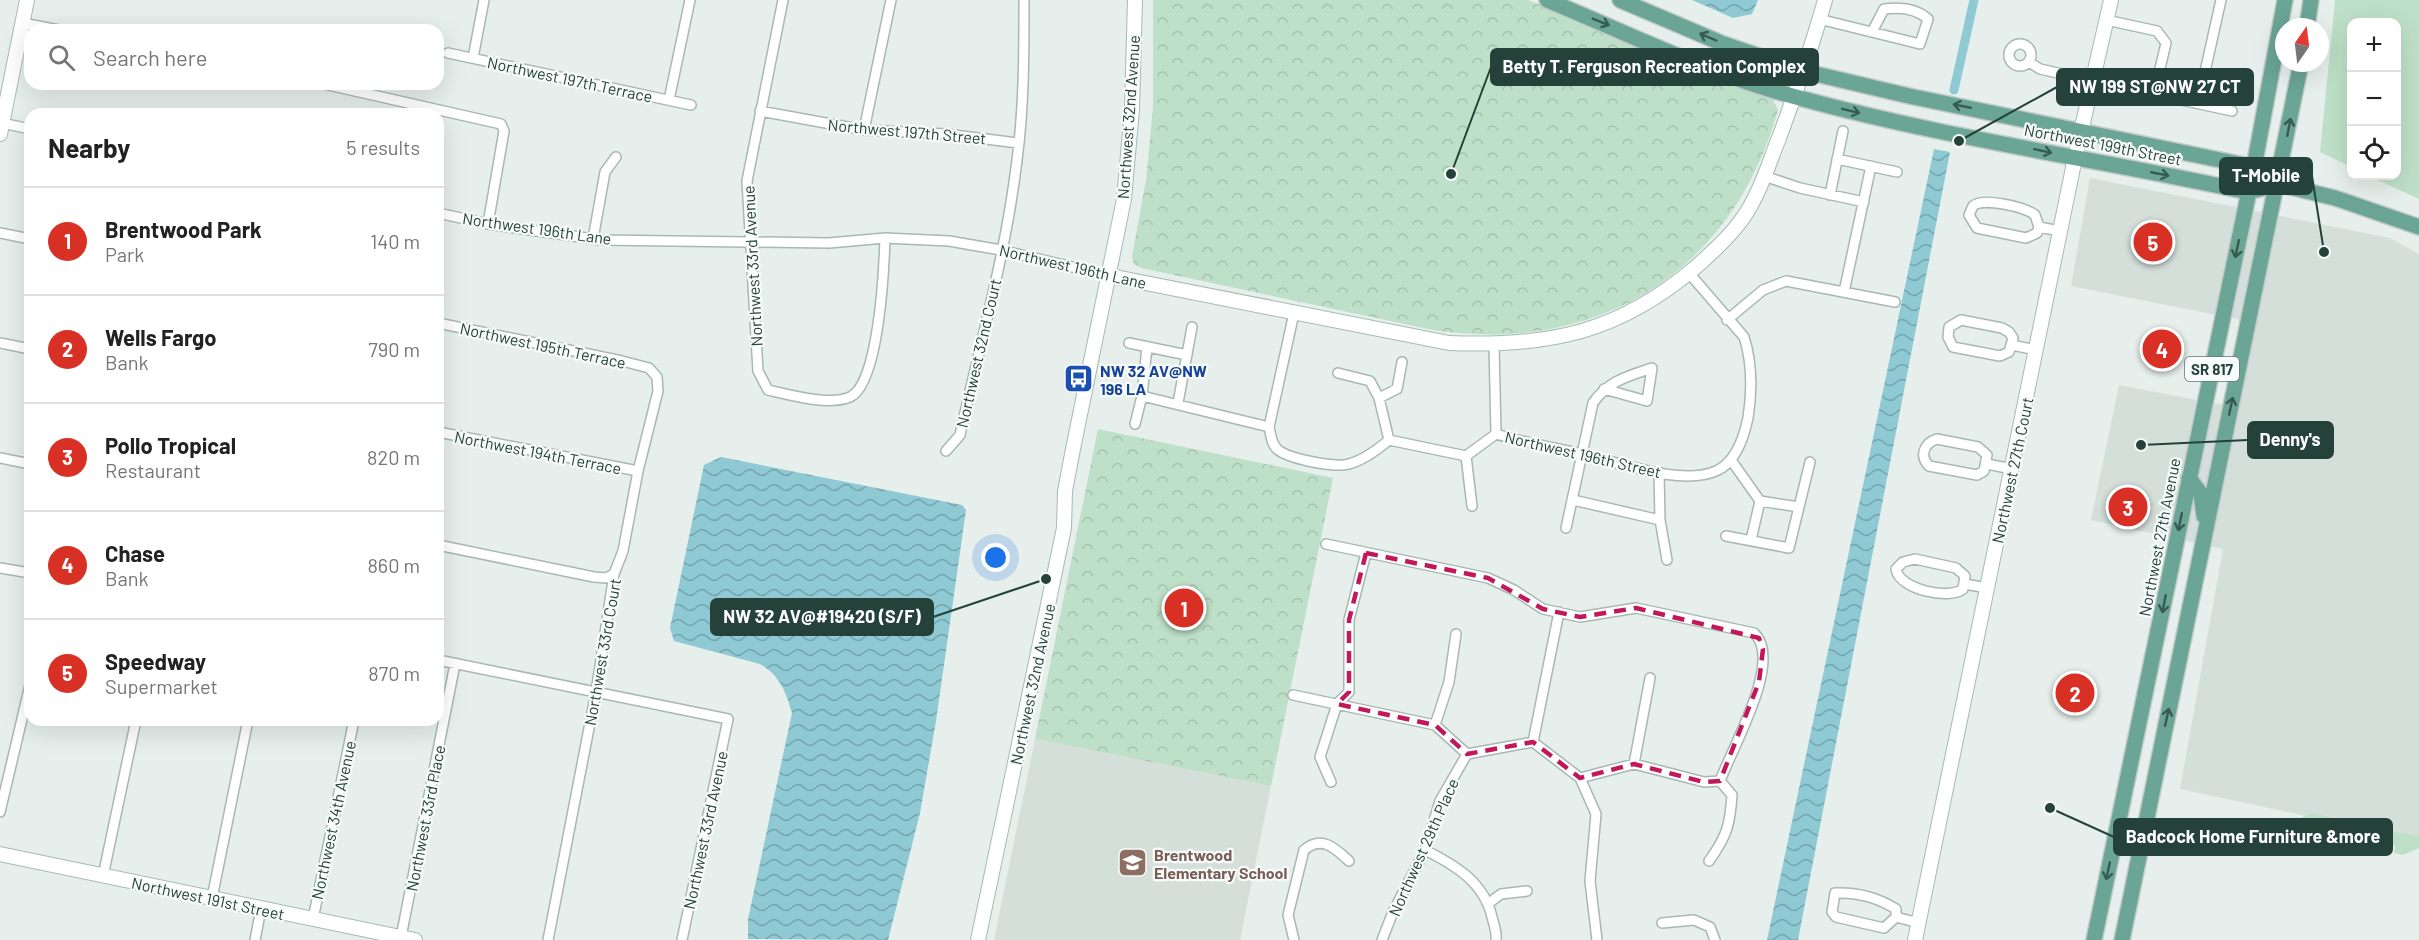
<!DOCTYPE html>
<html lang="en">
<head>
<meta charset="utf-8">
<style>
	body { margin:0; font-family:Barlow,sans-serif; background:#f6f6f6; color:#222 }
	.controls { position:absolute; right:18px; top:18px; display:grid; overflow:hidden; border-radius:12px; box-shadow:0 6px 24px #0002 }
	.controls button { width:54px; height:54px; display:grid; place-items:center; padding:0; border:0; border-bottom:2px solid #e0e0e0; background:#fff; color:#222; font:30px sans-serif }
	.compass { position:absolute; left:2275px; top:18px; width:54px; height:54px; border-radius:50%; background:#fff; box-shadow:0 6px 24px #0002; rotate:14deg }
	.you { position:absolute; left:996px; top:558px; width:21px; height:21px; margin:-15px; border:4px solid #fff; border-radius:50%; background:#1a73e8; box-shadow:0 0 0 9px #1a73e833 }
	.badge { display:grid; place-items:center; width:39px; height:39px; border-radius:50%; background:#d93025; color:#fff; font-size:20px; font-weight:700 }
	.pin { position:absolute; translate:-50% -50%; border:3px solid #fff; box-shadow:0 2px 6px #0006 }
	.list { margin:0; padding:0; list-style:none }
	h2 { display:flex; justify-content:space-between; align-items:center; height:78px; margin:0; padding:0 24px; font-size:26px }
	h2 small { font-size:20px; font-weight:400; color:#767676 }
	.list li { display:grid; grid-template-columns:39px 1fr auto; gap:18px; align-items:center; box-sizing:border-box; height:108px; padding:0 24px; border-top:2px solid #e0e0e0 }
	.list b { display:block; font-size:22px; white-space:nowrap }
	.list p { margin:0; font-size:20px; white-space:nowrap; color:#767676 }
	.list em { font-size:20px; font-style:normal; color:#767676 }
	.icon { flex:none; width:33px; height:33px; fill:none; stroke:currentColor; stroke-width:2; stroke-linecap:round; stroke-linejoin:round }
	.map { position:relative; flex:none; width:2419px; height:940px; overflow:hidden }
	.search { position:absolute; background:#fff; box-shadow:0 6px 24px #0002; left:24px; top:24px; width:420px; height:66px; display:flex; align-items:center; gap:15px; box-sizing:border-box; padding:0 21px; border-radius:18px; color:#767676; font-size:22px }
	.panel { position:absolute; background:#fff; box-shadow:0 6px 24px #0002; left:24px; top:108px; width:420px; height:618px; border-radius:18px }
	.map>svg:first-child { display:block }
	.built { fill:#d4dfda }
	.grass { fill:#bfe0c8 }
	.park { fill:url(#park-crowns) }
	.water { fill:url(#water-waves) }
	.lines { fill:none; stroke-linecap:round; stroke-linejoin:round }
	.canal { stroke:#8ec9d4; stroke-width:9 }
	.street-casing { stroke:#a8b8b2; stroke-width:12 }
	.secondary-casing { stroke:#a4bbb3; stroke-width:16 }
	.primary-casing { stroke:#c2cac8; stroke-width:18 }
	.street { stroke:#fff; stroke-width:9 }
	.secondary { stroke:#fff; stroke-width:14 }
	.primary { stroke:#6aa596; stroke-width:15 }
	.oneway { stroke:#365b51 }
	.marked { fill:none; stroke:#c2185b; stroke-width:4.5; stroke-dasharray:12 8; stroke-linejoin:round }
	.labels { text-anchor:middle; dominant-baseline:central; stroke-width:4.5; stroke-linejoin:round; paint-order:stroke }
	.shield { fill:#f7fbf9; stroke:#637a73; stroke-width:1.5 }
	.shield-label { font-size:15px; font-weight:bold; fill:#24423a }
	.street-label { font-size:16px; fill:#24423a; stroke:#f7fbf9 }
	.transit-label { font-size:16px; font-weight:bold; fill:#164399; stroke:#f7fbf9; text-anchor:start }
	.education-label { font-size:16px; font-weight:bold; fill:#785e54; stroke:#f7fbf9; text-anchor:start }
	.leader { fill:none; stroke:#24423a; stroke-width:2 }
	.callout-dot { fill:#24423a; stroke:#f7fbf9; stroke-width:2 }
	.callout { fill:#24423a; stroke:#24423a; stroke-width:2 }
	.callout-label { font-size:18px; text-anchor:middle; font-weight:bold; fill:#fff }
</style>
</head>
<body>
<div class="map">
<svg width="2419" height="940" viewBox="0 0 2419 940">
	<defs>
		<pattern id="park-crowns" width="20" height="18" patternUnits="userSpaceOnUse" patternTransform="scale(1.5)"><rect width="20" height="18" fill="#bfe0c8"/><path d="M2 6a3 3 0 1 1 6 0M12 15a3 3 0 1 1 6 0" fill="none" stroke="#a4c1ad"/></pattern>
		<pattern id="water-waves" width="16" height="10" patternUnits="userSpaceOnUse" patternTransform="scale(1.5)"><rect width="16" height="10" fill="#8ec9d4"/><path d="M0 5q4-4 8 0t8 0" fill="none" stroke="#74a5ad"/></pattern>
	</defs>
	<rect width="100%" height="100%" fill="#e6efeb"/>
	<path class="built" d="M 2090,178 L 2390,238 L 2419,254 L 2419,840 L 2180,789 L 2223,549 L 2091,520 L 2119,385 L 2239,408 L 2257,323 L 2071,286 Z
		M 1035,739 L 1271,786 L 1240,940 L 994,940 Z"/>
	<path class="grass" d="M 2335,0 L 2419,0 L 2419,199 L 2369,176 L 2396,176 L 2396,22 L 2352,22 L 2351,167 L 2320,152 Z
		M 2313,813 L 2376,829 L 2419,836 L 2419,848 L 2403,855 L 2394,853 L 2395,846 L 2358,838 L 2355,845 L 2350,844 L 2351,837 L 2310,828 L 2308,836 L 2291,832 L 2295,820 Z"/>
	<path class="park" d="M 1153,0 L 1528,0 L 1772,98 L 1778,110 C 1733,272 1598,355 1433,330 L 1141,268 L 1134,264 L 1132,257 L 1146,180 L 1153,107 Z
		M 1098,429 L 1333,478 L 1271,786 L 1035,739 Z"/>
	<path class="water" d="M 1692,0 L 1758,0 L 1752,14 L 1733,18 Z
		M 1934,149 L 1950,152 L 1798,940 L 1767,940 Z
		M 721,457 L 962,505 L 966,510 L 936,721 L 920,813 L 888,940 L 748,939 L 748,919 L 792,713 C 786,692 780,675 760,664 L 674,641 L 670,628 L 704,465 Z"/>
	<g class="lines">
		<path class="canal" d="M 1954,90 L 1974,0"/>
		<defs>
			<path id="street" d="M 783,0 L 747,181 L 758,371 L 768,390 C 789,395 830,406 850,397 C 879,384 884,269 885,238
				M 1819,19 L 1920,44 L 1928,19 C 1916,8 1899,7 1884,9 L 1872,32
				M 2106,20 L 2157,31 L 2166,43 L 2154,94 L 2232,111
				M 22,23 L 59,30
				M2009 55a11 11 0 1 1 22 0a11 11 0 1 1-22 0Z
				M 448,53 L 691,105
				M 473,58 L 484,0
				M 2029,62 L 2040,69 L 2093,81
				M 324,84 L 501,124 L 504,131 L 488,224
				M 669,100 L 690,0
				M 2198,103 L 2221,0
				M 760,111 L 864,130 L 946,134 L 1018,143
				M 2,123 L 30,129
				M 864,130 L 891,0
				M 1837,159 L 1897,172
				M 1764,176 L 1800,188 L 1864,202
				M 1830,195 L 1843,131
				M 438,213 L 488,224 L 601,240 L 829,243 L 885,238 L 949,241 L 1001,250 L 1110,276
				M 2039,227 L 2037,233 L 2026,238 L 1977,228 L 1969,215 L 1973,206 C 1983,197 2025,207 2035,215 L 2039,227 L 2060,231
				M 0,233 L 30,239
				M 593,239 L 605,172 L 616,157
				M 1844,292 L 1871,166
				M 1294,313 L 1269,427 C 1271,435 1271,443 1277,449 C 1288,459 1335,468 1349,464 C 1364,460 1377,450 1389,440 L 1466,456 L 1496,434 C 1526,443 1556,448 1586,455 C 1621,463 1682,486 1716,471 C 1735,463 1744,437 1748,418 C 1752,392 1752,362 1744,337 L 1689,273
				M 1727,320 L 1763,290 L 1786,281 L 1895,302
				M 1961,320 L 2002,328 L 2009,332 L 2013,338 L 2009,352 L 2000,356 L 1953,347 L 1948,337 L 1949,327 Z
				M 438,323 L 622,361 L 649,368 L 657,377 L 658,391 L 638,471 L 623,551 L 614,574 L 596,692 L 548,940
				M 0,343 L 30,349
				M 1129,343 L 1187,355
				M 1494,345 L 1496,434
				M 2012,345 L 2036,350
				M 1147,347 L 1142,396 L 1269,427
				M 1338,373 L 1370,381 L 1379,398 L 1389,440
				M 1379,398 L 1397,389 L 1402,362
				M 1178,403 L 1192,327
				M 1135,424 L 1142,396
				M 438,432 L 638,471
				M 1937,439 L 1978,447 L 1987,455 L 1984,471 L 1977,475 L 1929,466 C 1919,456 1924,443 1937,439 Z
				M 946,451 L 960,435 C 980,344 1006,253 1017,160 C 1024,107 1024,54 1024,0
				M 1466,456 L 1472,506
				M 0,458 L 30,464
				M 1731,460 L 1760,501 L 1799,507
				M 1987,464 L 2012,469
				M 1659,472 L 1660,520 L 1667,560
				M 1573,500 L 1660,520
				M 1566,528 L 1593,403 C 1608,381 1628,376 1652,368 L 1647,401 L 1604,389
				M 1726,536 L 1789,548 L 1810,462
				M 1751,540 L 1760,501
				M 1326,544 L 1488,578 L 1514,590 L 1543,609 L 1580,617 L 1636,608 L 1754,633 C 1784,660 1731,750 1720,781
				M 438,545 L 594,577 L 606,578 L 614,574
				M 1915,559 L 1956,568 L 1965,576 L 1963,589 C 1950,600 1899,590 1896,569 L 1903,562 Z
				M 0,568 L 30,573
				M 1965,584 L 1987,588
				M 438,660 L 728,719 L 682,940
				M 1293,695 L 1435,725 L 1467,754 L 1533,742 L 1580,778 L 1634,764 L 1704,782 L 1720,781
				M 1435,725 L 1449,682 L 1456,634
				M 1533,742 L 1559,612
				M 1634,764 L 1650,678
				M 1580,778 L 1596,814 L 1590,881 L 1597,940
				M 1331,782 L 1320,757 L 1337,704 L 1349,692 L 1349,620 L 1366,553
				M 0,812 L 30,685
				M 1425,850 C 1455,865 1484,882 1492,917 C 1494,925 1497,932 1496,940
				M 1709,861 C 1727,836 1730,825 1732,795 L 1720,781
				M 103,876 L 136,720
				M 212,898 L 248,720
				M 1489,903 L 1501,894 L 1527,891
				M 1896,917 L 1896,909 C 1877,897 1858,892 1835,893 L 1832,912 L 1836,917 L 1884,928 L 1896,917 L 1919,923
				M 313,919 L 354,720
				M 1662,923 L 1694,920 L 1710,927 L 1715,940
				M 401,937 L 455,664
				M 255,940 L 261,909
				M 1294,940 L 1288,915 L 1304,850 C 1322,835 1335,848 1349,861
				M 1382,940 L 1393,912 L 1425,850 L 1440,801 L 1467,754"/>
			<path id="secondary" d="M 0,134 L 27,0
				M 1110,276 L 1449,343 C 1549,347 1619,333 1697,266 C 1716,249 1739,228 1751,205 C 1763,184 1770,160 1779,138 C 1796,92 1812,47 1825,0
				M 0,854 L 415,940
				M 978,940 L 1064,528 L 1065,491 L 1073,449 L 1124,199 L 1132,109 L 1135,0
				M 1915,940 L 2075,158 L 2111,0"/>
			<path id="primary" d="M 1547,0 C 1629,34 1710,74 1796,97 C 1944,138 2098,159 2248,192 L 2278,184
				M 1620,0 L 1721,43 L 1803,71 L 1909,96 L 2254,167 L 2278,184 L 2335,198 L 2419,227
				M 2307,27 L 2311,0
				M 2189,478 L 2201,494 L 2204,516
				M 2094,940 L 2254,167 L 2285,0
				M 2122,940 L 2301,63"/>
		</defs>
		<use href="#street" class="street-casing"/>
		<use href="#secondary" class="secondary-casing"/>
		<use href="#primary" class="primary-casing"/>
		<use href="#street" class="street"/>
		<use href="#secondary" class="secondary"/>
		<use href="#primary" class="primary"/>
	</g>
	<defs><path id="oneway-shaft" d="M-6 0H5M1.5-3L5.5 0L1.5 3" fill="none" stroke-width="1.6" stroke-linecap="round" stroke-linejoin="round" transform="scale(1.5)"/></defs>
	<g class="oneway">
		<use href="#oneway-shaft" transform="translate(1601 22) rotate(22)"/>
		<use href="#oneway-shaft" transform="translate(1708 37) rotate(-157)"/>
		<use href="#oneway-shaft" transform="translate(1962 106) rotate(-169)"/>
		<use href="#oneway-shaft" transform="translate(1851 111) rotate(14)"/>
		<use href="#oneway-shaft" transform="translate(2289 127) rotate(-79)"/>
		<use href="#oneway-shaft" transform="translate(2043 151) rotate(12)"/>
		<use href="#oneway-shaft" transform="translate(2160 174) rotate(11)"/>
		<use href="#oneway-shaft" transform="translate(2237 249) rotate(102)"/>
		<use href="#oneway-shaft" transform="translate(2231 406) rotate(-78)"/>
		<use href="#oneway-shaft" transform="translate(2180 522) rotate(102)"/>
		<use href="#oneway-shaft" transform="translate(2164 604) rotate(101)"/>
		<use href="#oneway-shaft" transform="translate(2167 717) rotate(-78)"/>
		<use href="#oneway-shaft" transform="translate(2108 871) rotate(102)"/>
	</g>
	<path class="marked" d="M 1366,553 L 1488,578 L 1543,609 L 1580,617 L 1636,608 L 1759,638 L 1763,649 L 1759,682 L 1720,781 L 1704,782 L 1634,764 L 1580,778 L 1533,742 L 1467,754 L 1435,725 L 1337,704 L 1349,692 L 1349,620 Z"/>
	<defs>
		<symbol id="bus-square" viewBox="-11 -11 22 22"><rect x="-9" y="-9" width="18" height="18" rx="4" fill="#1a4fb4" stroke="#f7fbf9"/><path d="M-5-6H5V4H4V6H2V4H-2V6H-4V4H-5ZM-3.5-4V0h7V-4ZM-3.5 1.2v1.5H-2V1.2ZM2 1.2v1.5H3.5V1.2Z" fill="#fff"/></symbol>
		<symbol id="school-square" viewBox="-11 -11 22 22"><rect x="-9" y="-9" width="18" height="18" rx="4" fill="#8d6e63" stroke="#f7fbf9"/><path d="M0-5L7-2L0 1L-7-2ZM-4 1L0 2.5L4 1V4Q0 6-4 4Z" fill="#fff"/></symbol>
	</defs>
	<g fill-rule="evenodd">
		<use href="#bus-square" x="1062" y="362" width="33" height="33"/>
		<use href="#school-square" x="1116" y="846" width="33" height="33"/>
	</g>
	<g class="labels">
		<rect class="shield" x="2185" y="357" width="54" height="24" rx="4.5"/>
		<g class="shield-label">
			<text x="2212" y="369">SR 817</text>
		</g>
		<g class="street-label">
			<text transform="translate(570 79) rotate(12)">Northwest 197th Terrace</text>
			<text transform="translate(1128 117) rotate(-86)">Northwest 32nd Avenue</text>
			<text transform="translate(907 131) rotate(5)">Northwest 197th Street</text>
			<text transform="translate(2103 144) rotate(11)">Northwest 199th Street</text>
			<text transform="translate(537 228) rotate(8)">Northwest 196th Lane</text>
			<text transform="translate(752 266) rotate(-93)">Northwest 33rd Avenue</text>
			<text transform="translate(1073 266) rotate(13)">Northwest 196th Lane</text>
			<text transform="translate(543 345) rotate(12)">Northwest 195th Terrace</text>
			<text transform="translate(978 353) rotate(-77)">Northwest 32nd Court</text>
			<text transform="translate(538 452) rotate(11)">Northwest 194th Terrace</text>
			<text transform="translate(1583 454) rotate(13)">Northwest 196th Street</text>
			<text transform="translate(2012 470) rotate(-78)">Northwest 27th Court</text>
			<text transform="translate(2159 537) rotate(-79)">Northwest 27th Avenue</text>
			<text transform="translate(602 652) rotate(-80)">Northwest 33rd Court</text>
			<text transform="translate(1032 684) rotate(-78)">Northwest 32nd Avenue</text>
			<text transform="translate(425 818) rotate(-79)">Northwest 33rd Place</text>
			<text transform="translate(333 820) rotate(-78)">Northwest 34th Avenue</text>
			<text transform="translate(705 830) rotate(-78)">Northwest 33rd Avenue</text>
			<text transform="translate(1423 847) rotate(-66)">Northwest 29th Place</text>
			<text transform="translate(208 898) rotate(12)">Northwest 191st Street</text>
		</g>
		<g class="transit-label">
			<text x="1100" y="370">NW 32 AV@NW<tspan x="1100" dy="18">196 LA</tspan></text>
		</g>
		<g class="education-label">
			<text x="1154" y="854">Brentwood<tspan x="1154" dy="18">Elementary School</tspan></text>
		</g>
	</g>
	<path class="leader" d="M1451 174L1491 67M1959 141L2057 87M2324 252L2312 176M2141 445L2248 440M1046 579L933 617M2050 808L2114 837"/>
	<g class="callout-dot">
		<circle cx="1451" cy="174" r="6"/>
		<circle cx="1959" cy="141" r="6"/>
		<circle cx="2324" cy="252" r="6"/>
		<circle cx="2141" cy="445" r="6"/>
		<circle cx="1046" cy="579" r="6"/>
		<circle cx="2050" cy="808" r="6"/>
	</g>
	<g class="callout">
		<rect x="1491" y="49" width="327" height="36" rx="6"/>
		<rect x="2057" y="69" width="196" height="36" rx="6"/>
		<rect x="2220" y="158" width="92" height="36" rx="6"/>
		<rect x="2248" y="422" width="85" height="36" rx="6"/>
		<rect x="711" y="599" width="222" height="36" rx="6"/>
		<rect x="2114" y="819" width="278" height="36" rx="6"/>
	</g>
	<g class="callout-label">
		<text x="1654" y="73">Betty T. Ferguson Recreation Complex</text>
		<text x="2155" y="93">NW 199 ST@NW 27 CT</text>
		<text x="2266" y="182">T-Mobile</text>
		<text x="2290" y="446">Denny's</text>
		<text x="822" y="623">NW 32 AV@#19420 (S/F)</text>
		<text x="2253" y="843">Badcock Home Furniture &amp;more</text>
	</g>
</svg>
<div class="controls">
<button>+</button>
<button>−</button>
<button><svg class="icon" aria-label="locate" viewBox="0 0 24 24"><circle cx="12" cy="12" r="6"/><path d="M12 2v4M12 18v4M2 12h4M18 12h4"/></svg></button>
</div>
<svg class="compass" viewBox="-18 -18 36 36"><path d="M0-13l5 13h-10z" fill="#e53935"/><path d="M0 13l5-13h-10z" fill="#767676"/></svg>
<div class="you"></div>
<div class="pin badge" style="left:1184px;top:608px">1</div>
<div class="pin badge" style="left:2075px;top:693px">2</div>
<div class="pin badge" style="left:2128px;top:507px">3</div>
<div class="pin badge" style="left:2162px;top:349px">4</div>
<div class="pin badge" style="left:2153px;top:242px">5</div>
<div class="search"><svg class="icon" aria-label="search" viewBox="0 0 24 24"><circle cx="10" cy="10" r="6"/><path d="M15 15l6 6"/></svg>Search here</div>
<section class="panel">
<h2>Nearby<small>5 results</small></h2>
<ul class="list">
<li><span class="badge">1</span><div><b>Brentwood Park</b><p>Park</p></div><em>140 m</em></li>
<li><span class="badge">2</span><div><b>Wells Fargo</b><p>Bank</p></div><em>790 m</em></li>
<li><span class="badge">3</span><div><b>Pollo Tropical</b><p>Restaurant</p></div><em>820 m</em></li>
<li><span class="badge">4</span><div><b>Chase</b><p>Bank</p></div><em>860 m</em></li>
<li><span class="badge">5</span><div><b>Speedway</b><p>Supermarket</p></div><em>870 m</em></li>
</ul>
</section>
</div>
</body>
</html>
